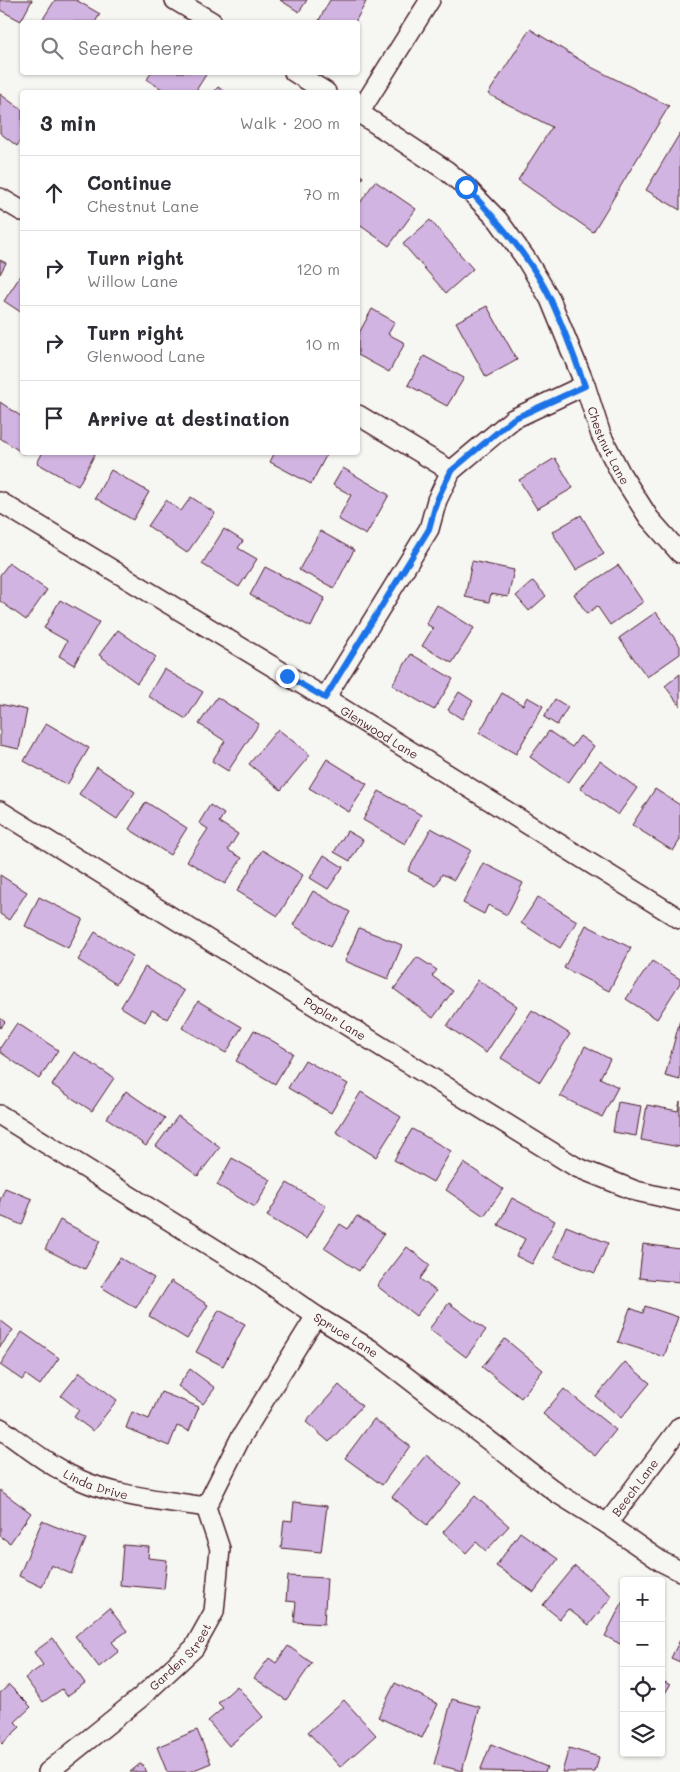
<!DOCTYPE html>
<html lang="en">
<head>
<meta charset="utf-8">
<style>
	body { margin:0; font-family:Mali,sans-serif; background:#f2f2f3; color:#2b2b33 }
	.controls { position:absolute; right:15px; bottom:15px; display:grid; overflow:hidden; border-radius:5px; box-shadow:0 1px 4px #0004 }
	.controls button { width:45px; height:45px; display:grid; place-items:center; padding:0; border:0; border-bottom:1px solid #e1e1e2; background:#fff; color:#2b2b33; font:25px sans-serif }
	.stop { position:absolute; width:15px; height:15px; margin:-11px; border:4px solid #1a73e8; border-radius:50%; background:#fff }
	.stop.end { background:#1a73e8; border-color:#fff; box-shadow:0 1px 5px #0008 }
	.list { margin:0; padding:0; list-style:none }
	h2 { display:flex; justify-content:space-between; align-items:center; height:65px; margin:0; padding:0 20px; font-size:21px }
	h2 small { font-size:16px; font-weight:400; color:#7c7c81 }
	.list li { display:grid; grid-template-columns:32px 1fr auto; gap:15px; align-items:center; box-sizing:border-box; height:75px; padding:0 20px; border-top:1px solid #e1e1e2 }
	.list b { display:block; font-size:19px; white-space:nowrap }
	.list p { margin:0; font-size:16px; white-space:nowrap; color:#7c7c81 }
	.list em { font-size:16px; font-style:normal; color:#7c7c81 }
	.icon { flex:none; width:28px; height:28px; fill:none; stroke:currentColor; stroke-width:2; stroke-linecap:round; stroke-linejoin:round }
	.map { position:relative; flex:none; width:680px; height:1772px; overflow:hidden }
	.search { position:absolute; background:#fff; box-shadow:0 1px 4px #0004; left:20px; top:20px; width:340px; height:55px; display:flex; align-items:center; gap:12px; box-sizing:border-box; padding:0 18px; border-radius:5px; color:#7c7c81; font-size:19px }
	.panel { position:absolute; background:#fff; box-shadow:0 1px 4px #0004; left:20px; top:90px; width:340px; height:365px; border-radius:5px }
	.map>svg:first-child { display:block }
	.building { fill:#d1b4e1; stroke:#4a1f2b }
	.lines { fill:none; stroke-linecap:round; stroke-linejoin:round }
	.minor-casing { stroke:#4a1f2b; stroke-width:22 }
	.minor { stroke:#f6f6f2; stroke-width:19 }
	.route { stroke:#1a73e8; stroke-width:6 }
	.labels { text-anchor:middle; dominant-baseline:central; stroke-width:4; stroke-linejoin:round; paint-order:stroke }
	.street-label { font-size:12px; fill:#4a1f2b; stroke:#f6f6f2 }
</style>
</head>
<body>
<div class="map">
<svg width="680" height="1772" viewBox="0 0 680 1772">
	<rect width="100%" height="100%" fill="#f6f6f2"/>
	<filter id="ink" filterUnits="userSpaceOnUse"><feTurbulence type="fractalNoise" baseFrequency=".02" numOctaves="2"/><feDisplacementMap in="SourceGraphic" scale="10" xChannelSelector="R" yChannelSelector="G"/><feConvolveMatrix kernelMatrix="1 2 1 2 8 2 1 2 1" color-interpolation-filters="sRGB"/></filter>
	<g filter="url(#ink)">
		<path class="building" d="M 0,0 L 32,0 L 21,21 L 0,10 Z
			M 55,0 L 76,0 L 100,14 L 95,22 L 41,22 Z
			M 280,0 L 307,0 L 299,12 Z
			M 330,0 L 362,0 L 366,2 L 355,22 L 318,22 Z
			M 530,29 L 593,68 L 669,106 L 593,232 L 518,180 L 552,127 L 488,94 Z
			M 151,72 L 205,72 L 207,73 L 195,92 L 167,92 L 147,80 Z
			M 218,87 L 225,92 L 214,92 Z
			M 0,94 L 22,110 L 22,138 L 17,146 L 0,133 Z
			M 680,133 L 680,210 L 646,190 Z
			M 358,173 L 363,177 L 358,185 Z
			M 375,181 L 416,209 L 389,246 L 358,224 L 358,206 Z
			M 430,220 L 473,269 L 446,293 L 403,244 Z
			M 0,260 L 6,263 L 0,274 Z
			M 21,275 L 22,276 L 22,313 L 4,301 Z
			M 487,306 L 517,360 L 486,377 L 456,322 Z
			M 372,309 L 395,322 L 388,334 L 405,343 L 389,372 L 358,355 L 358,335 Z
			M 424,356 L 464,378 L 447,406 L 408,385 Z
			M 0,402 L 22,417 L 22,452 L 25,452 L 24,454 L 0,438 Z
			M 43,452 L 96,452 L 78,486 L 37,463 Z
			M 275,452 L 323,452 L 327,454 L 311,484 L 270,462 Z
			M 555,458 L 573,488 L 537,509 L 519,480 Z
			M 343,468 L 389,495 L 366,535 L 338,519 L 351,495 L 333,485 Z
			M 111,470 L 149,492 L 133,520 L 95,498 Z
			M 191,497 L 215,513 L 187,553 L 148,526 L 166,500 L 181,511 Z
			M 581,515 L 604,554 L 576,570 L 552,532 Z
			M 224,529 L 243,541 L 238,548 L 257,559 L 239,587 L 202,564 Z
			M 320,531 L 354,550 L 334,588 L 299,570 Z
			M 472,561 L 514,570 L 508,597 L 491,594 L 489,602 L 465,597 Z
			M 9,563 L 47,590 L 26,620 L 0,601 L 0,575 Z
			M 618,565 L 643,602 L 610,625 L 597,606 L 587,614 L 574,594 Z
			M 265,567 L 325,598 L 311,627 L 250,595 Z
			M 533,581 L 546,596 L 529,611 L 516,596 Z
			M 60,600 L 99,622 L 74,665 L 59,656 L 67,641 L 44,628 Z
			M 437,605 L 474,628 L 452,663 L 422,646 L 433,628 L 426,624 Z
			M 656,612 L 680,646 L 680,654 L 647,677 L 619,638 Z
			M 118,630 L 156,657 L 137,683 L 99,655 Z
			M 411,654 L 453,679 L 434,710 L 392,685 Z
			M 164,669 L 203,692 L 186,719 L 148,696 Z
			M 680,674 L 680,706 L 665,686 Z
			M 459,692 L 473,701 L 462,719 L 448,710 Z
			M 502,693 L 523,705 L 527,697 L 543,706 L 516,754 L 479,733 Z
			M 217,697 L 259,724 L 228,771 L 212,761 L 225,741 L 199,724 Z
			M 555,699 L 568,707 L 557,725 L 544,717 Z
			M 0,704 L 27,710 L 19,749 L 0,745 Z
			M 46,723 L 89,748 L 67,785 L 24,761 Z
			M 278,729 L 310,755 L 281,790 L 249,764 Z
			M 549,731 L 572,747 L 580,736 L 594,746 L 568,783 L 530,757 Z
			M 327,759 L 367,784 L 349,812 L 309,788 Z
			M 600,761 L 637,788 L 618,815 L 580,788 Z
			M 97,767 L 135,792 L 117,819 L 79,794 Z
			M 655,789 L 680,805 L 680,840 L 673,851 L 632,825 Z
			M 379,791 L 421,815 L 405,844 L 363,820 Z
			M 146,802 L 187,828 L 170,855 L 129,829 Z
			M 210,805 L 224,814 L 219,822 L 238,834 L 228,850 L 242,858 L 225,884 L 187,861 L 208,829 L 199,823 Z
			M 431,828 L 471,850 L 454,880 L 442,874 L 436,886 L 408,871 Z
			M 347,831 L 363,840 L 350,861 L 334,852 Z
			M 262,850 L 303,875 L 278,916 L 237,891 Z
			M 324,855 L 343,867 L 328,889 L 310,878 Z
			M 483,863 L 523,883 L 507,915 L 488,905 L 484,914 L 463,903 Z
			M 0,875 L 27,892 L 9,920 L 0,914 Z
			M 313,891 L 350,912 L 330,947 L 293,925 Z
			M 39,897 L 83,919 L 68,948 L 25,926 Z
			M 538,897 L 577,921 L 560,948 L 521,923 Z
			M 586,925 L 631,948 L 609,991 L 564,968 Z
			M 359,928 L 402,945 L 388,979 L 345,961 Z
			M 95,932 L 133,956 L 116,984 L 78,960 Z
			M 417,957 L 437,970 L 432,976 L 453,991 L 433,1018 L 394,989 Z
			M 652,961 L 680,979 L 680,983 L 657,1019 L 626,999 Z
			M 145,967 L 184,991 L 167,1019 L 152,1010 L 145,1022 L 121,1007 Z
			M 478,980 L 517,1006 L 486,1053 L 447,1026 Z
			M 198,1001 L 242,1027 L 226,1053 L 182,1028 Z
			M 532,1010 L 570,1034 L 540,1082 L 501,1058 Z
			M 0,1018 L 5,1022 L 0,1028 Z
			M 680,1020 L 680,1080 L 665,1076 Z
			M 17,1023 L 58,1050 L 39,1079 L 0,1052 L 0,1048 Z
			M 254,1030 L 293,1053 L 275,1084 L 236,1061 Z
			M 585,1046 L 610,1059 L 600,1078 L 618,1087 L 602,1117 L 560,1096 Z
			M 74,1052 L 114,1078 L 92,1111 L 52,1085 Z
			M 305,1060 L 348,1084 L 331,1113 L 288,1088 Z
			M 126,1091 L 165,1118 L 146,1146 L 107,1118 Z
			M 361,1092 L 401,1117 L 376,1157 L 336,1132 Z
			M 680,1101 L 680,1147 L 641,1140 L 647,1105 L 678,1111 Z
			M 618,1102 L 641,1106 L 636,1136 L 613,1132 Z
			M 178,1116 L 220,1147 L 198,1176 L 156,1146 Z
			M 412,1129 L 451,1151 L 433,1182 L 394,1160 Z
			M 232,1158 L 271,1180 L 255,1207 L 217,1185 Z
			M 464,1163 L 503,1189 L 484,1216 L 446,1190 Z
			M 287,1183 L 326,1206 L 306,1239 L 267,1216 Z
			M 5,1188 L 32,1199 L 22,1225 L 0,1216 L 0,1200 Z
			M 512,1198 L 555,1221 L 532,1264 L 516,1256 L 525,1239 L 498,1225 Z
			M 357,1216 L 384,1234 L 359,1271 L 324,1248 L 340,1224 L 348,1229 Z
			M 60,1220 L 100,1241 L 85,1269 L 45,1249 Z
			M 566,1226 L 608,1243 L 595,1273 L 554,1257 Z
			M 643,1244 L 680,1249 L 680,1282 L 639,1278 Z
			M 407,1247 L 430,1265 L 420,1279 L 436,1291 L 416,1316 L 377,1286 Z
			M 120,1258 L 154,1278 L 136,1308 L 101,1287 Z
			M 171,1281 L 208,1305 L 187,1339 L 149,1316 Z
			M 449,1303 L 486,1330 L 466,1357 L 429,1329 Z
			M 645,1306 L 678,1317 L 664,1357 L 618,1342 L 630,1308 L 643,1313 Z
			M 219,1310 L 245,1324 L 223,1366 L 196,1352 Z
			M 0,1320 L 13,1330 L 0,1347 Z
			M 22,1332 L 59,1358 L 40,1385 L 26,1375 L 22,1380 L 0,1365 Z
			M 505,1339 L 543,1370 L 521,1398 L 482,1367 Z
			M 625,1362 L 650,1383 L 621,1418 L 596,1397 Z
			M 190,1369 L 215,1388 L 203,1404 L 178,1386 Z
			M 80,1372 L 117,1400 L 93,1431 L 74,1417 L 79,1410 L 61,1396 Z
			M 339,1385 L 362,1406 L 329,1442 L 306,1422 Z
			M 564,1389 L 616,1430 L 595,1456 L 543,1414 Z
			M 161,1392 L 199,1407 L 189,1431 L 177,1426 L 169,1446 L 126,1428 L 132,1412 L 149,1419 Z
			M 374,1419 L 410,1446 L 382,1485 L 345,1458 Z
			M 426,1455 L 461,1483 L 427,1525 L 392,1497 Z
			M 0,1490 L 31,1513 L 10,1543 L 0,1536 Z
			M 475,1496 L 509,1526 L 486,1551 L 476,1542 L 466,1553 L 443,1532 Z
			M 294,1502 L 327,1506 L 321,1552 L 281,1548 L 284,1520 L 292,1521 Z
			M 42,1521 L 86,1539 L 71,1574 L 51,1565 L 42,1587 L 19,1576 Z
			M 520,1532 L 558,1559 L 534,1592 L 496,1566 Z
			M 123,1545 L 149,1547 L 148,1558 L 167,1560 L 164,1589 L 120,1585 Z
			M 575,1566 L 612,1596 L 589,1625 L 568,1609 L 560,1619 L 543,1605 Z
			M 288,1576 L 327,1578 L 324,1624 L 294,1622 L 296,1602 L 286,1601 Z
			M 624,1599 L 624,1646 L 605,1636 Z
			M 109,1608 L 127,1631 L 112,1642 L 119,1651 L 99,1667 L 75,1636 Z
			M 53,1638 L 85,1683 L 67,1696 L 62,1689 L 43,1702 L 25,1678 L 43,1665 L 34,1652 Z
			M 680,1640 L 680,1662 L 671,1658 Z
			M 288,1646 L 312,1663 L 286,1700 L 254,1678 L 269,1658 L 276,1663 Z
			M 661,1680 L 670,1685 L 661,1700 Z
			M 395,1683 L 438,1704 L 422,1738 L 378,1717 Z
			M 9,1685 L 31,1707 L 15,1722 L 20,1727 L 2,1744 L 0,1742 L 0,1693 Z
			M 237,1686 L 263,1717 L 229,1746 L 208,1721 L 223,1708 L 218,1703 Z
			M 452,1699 L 480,1707 L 462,1771 L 434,1764 Z
			M 344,1700 L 376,1735 L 340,1767 L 308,1732 Z
			M 197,1730 L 211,1763 L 189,1772 L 167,1772 L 157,1747 Z
			M 491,1744 L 547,1767 L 545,1772 L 480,1771 Z
			M 569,1748 L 599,1757 L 595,1772 L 562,1772 Z
			M 141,1763 L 147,1772 L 130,1772 Z"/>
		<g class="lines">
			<defs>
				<g id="minor">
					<path d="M 175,0 L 212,22"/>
					<path d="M 294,72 L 326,92"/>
					<path id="s1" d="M 358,112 L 447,171 L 466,187 L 498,220 L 526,259 L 550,299 L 585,385 L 601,435 L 621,474 L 649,518 L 680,553"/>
					<path d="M 359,113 L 430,0"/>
					<path d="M 0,198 L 22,211"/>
					<path d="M 358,415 L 451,471"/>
					<path id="s2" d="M 0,502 L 325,698 L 680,919"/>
					<path d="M 325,698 L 429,529 L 437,500 L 451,471 L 513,419 L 585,385"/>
					<path id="s3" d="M 0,811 L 576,1167 L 636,1191 L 680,1201"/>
					<path id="s4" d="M 0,1115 L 257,1275 L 316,1316 L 370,1349 L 557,1493 L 607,1524 L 662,1562 L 680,1571"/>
					<path id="s5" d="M 0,1428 C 25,1446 50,1466 78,1479 C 117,1497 163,1500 206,1507"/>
					<path id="s6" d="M 607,1524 L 680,1427"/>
					<path id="s7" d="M 48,1772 L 140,1698 L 194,1648 L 214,1612 L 220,1549 L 206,1507 L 240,1439 L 316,1316"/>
				</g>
			</defs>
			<use href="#minor" class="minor-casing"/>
			<use href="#minor" class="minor"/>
		</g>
	</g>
	<g class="lines" filter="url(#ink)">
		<path class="route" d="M 287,676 L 325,698 L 429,529 L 437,500 L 451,471 L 513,419 L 585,386 C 574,357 564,328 551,300 C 530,257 498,221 466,187"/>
	</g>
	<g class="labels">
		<g class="street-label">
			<text stroke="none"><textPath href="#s1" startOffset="430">Chestnut Lane</textPath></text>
			<text stroke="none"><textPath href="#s2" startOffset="444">Glenwood Lane</textPath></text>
			<text stroke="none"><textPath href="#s3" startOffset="394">Poplar Lane</textPath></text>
			<text stroke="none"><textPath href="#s4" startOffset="410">Spruce Lane</textPath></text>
			<text stroke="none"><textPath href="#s5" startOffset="112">Linda Drive</textPath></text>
			<text stroke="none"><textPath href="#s6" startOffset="46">Beech Lane</textPath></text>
			<text stroke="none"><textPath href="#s7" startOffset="176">Garden Street</textPath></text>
		</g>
	</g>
</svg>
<div class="controls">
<button>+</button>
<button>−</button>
<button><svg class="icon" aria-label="locate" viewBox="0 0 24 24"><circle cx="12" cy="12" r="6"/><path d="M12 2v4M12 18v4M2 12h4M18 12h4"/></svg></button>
<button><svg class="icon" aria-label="layers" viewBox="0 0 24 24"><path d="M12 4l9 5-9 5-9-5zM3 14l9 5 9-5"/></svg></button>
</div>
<div class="stop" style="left:466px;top:187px"></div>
<div class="stop end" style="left:287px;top:676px"></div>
<div class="search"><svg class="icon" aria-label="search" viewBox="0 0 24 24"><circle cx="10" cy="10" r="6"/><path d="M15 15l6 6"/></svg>Search here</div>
<section class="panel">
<h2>3 min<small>Walk · 200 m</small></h2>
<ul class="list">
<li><svg class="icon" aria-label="ahead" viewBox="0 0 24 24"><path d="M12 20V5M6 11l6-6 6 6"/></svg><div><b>Continue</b><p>Chestnut Lane</p></div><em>70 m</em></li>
<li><svg class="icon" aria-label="right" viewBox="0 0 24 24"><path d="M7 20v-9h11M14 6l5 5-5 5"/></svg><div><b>Turn right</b><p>Willow Lane</p></div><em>120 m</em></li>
<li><svg class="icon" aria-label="right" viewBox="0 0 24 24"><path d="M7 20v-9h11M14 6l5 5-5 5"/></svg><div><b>Turn right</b><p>Glenwood Lane</p></div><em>10 m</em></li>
<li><svg class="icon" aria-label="arrive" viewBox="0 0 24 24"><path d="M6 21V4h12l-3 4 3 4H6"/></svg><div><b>Arrive at destination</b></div></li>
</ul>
</section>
</div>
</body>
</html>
